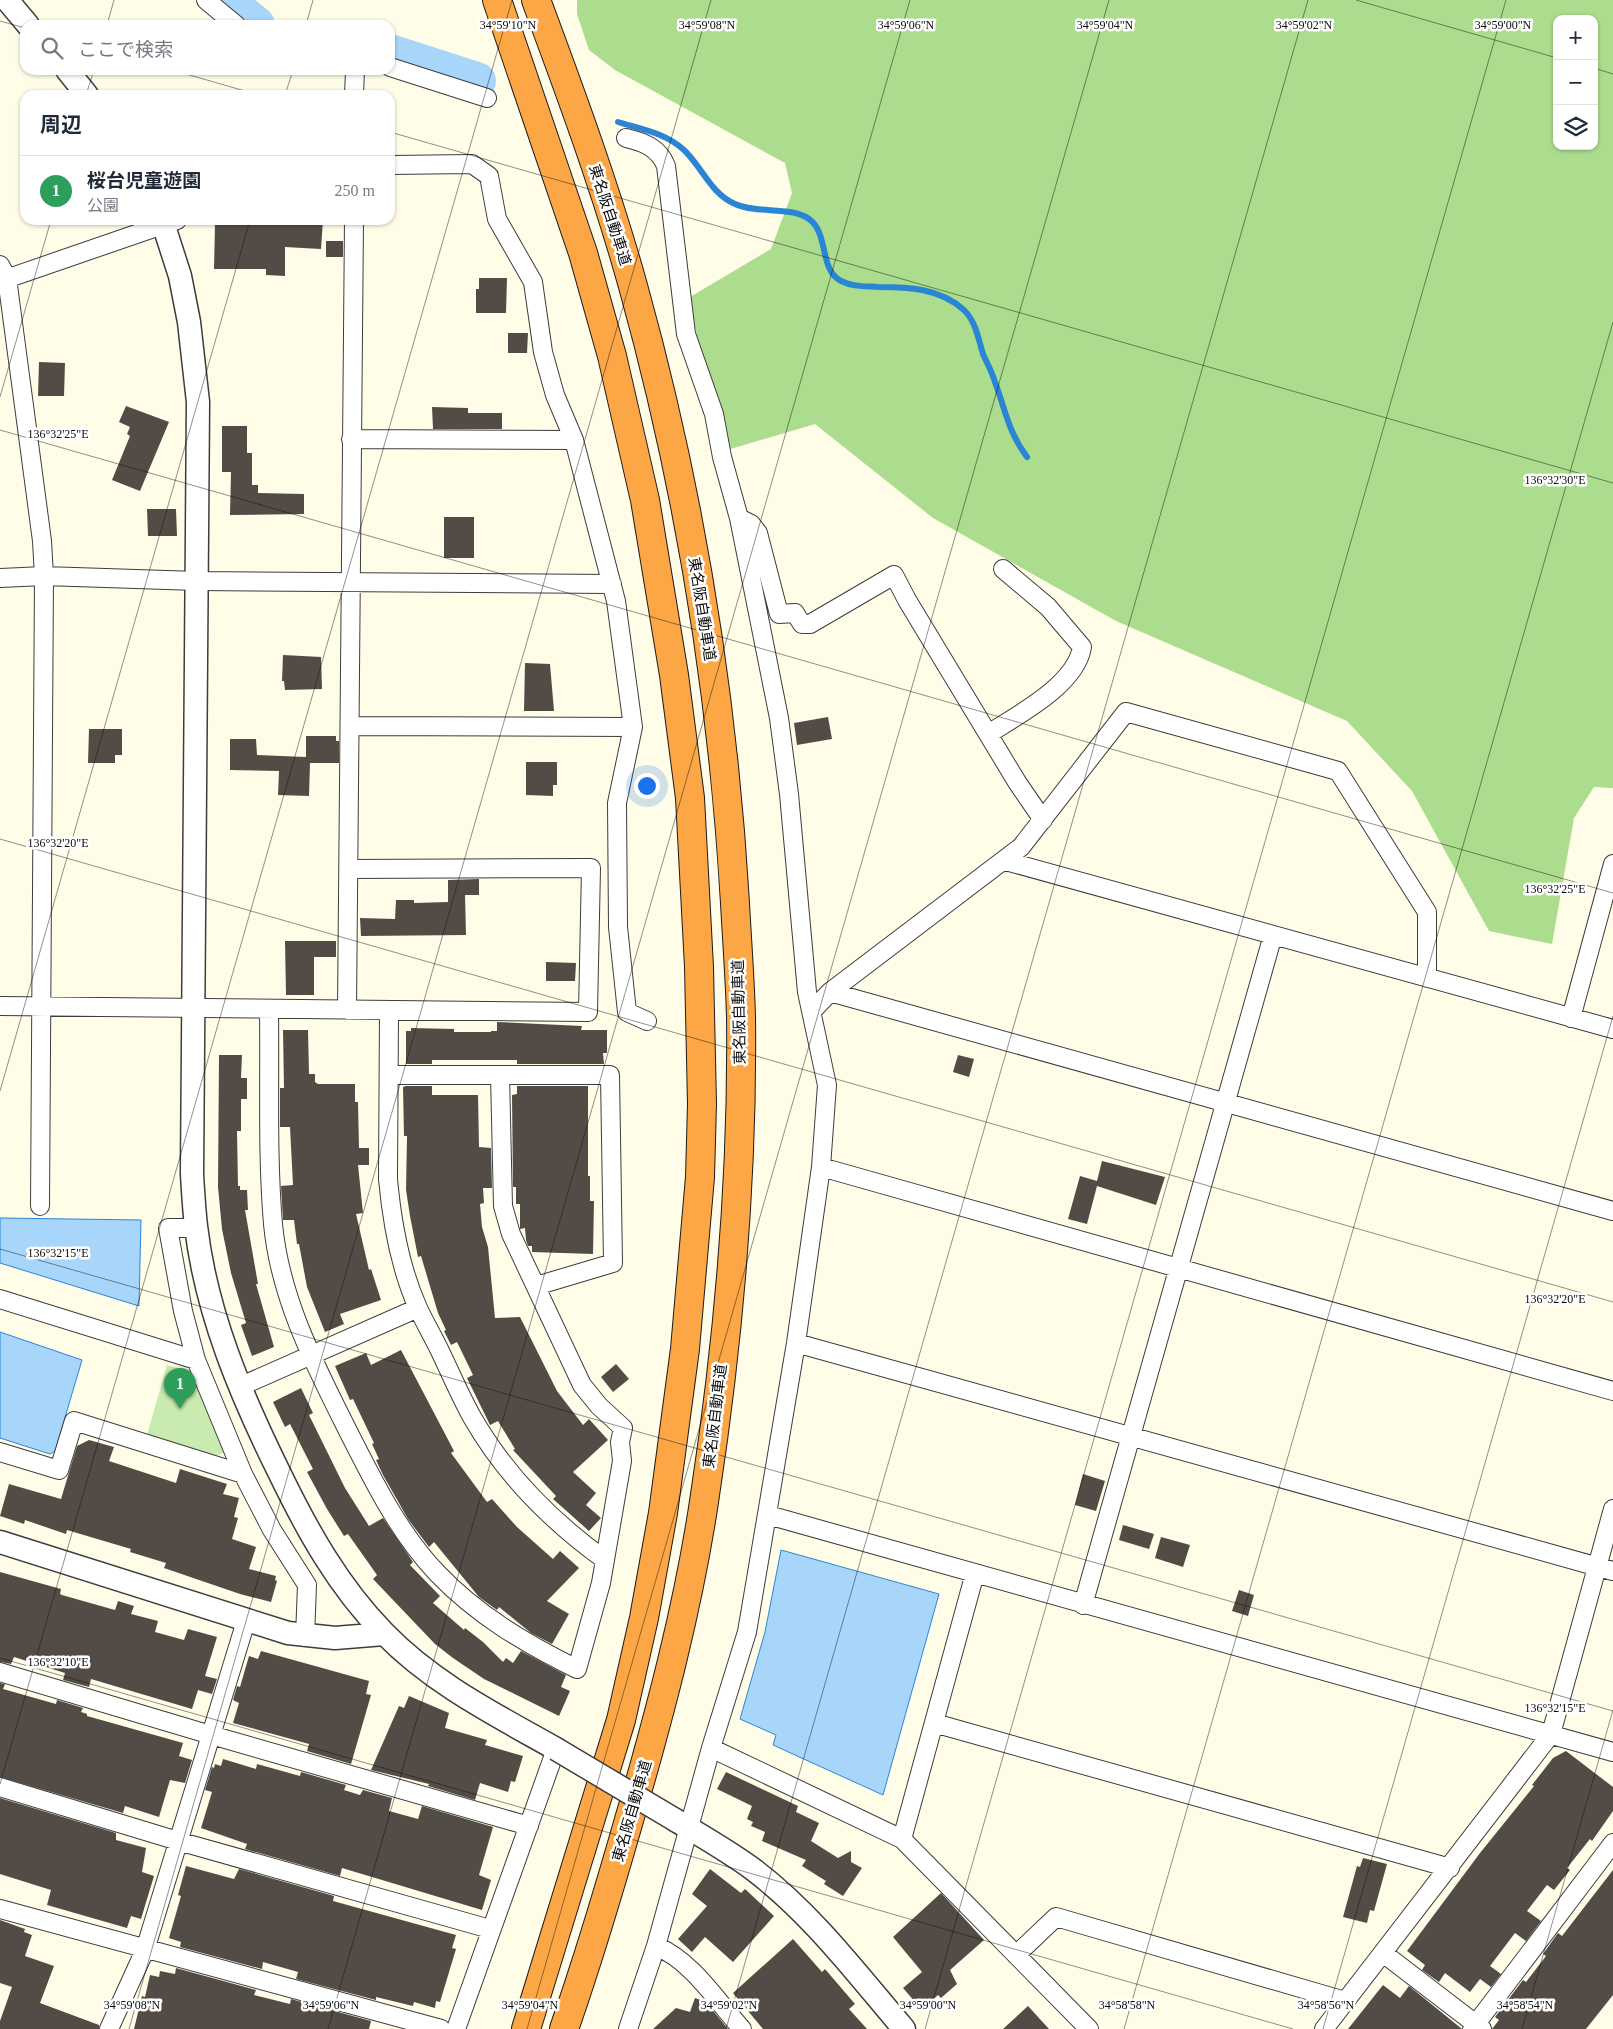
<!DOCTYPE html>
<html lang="ja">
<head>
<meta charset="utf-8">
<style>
	body { margin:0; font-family:"Times New Roman","Noto Sans JP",serif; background:#f6f6f7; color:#1f2937 }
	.controls { position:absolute; right:15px; top:15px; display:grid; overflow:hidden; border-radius:10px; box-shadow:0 1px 4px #0004 }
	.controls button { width:45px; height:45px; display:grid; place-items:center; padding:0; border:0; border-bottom:1px solid #e0e1e3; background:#fff; color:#1f2937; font:25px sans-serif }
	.you { position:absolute; left:646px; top:785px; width:18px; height:18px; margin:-12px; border:4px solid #fff; border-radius:50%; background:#1a73e8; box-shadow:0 0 0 8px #1a73e833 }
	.badge { display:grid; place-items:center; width:32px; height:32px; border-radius:50%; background:#c01f1b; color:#fff; font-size:16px; font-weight:700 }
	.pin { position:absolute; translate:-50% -41px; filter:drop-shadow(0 1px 2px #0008) }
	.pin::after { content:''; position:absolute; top:26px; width:18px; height:15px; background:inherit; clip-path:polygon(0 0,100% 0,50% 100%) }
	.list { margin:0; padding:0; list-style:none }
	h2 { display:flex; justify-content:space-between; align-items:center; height:65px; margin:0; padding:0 20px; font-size:21px }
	h2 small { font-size:16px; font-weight:400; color:#747a83 }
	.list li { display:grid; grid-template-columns:32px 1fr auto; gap:15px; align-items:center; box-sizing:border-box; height:70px; padding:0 20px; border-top:1px solid #e0e1e3 }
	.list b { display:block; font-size:19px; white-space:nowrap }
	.list p { margin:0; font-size:16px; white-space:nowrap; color:#747a83 }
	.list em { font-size:16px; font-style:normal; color:#747a83 }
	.icon { flex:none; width:28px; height:28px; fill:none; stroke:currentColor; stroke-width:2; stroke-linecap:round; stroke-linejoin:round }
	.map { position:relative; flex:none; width:1613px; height:2029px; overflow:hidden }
	.search { position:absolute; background:#fff; box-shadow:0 1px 4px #0004; left:20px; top:20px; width:375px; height:55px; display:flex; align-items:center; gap:12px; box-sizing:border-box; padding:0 18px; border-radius:15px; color:#747a83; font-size:19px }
	.panel { position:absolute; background:#fff; box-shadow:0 1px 4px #0004; left:20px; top:90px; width:375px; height:135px; border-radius:15px }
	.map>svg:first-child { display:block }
	.green { fill:#caebaf }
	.forest { fill:#acdc8d; fill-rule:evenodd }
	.water { fill:#a8d6fa; stroke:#2b85d5 }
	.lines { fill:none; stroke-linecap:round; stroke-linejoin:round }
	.stream { stroke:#2b85d5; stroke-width:6 }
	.river { stroke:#a8d6fa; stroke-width:38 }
	.building { fill:#534c46 }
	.minor-casing { stroke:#3d3d3d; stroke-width:20 }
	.tertiary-casing { stroke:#3d3d3d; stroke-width:25 }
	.motorway-casing { stroke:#1b1b1b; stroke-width:30 }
	.minor { stroke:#fff; stroke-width:18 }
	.tertiary { stroke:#fff; stroke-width:22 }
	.motorway { stroke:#fda646; stroke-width:28 }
	.tertiary-bridge-casing { stroke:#3d3d3d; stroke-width:25; stroke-linecap:butt }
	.tertiary-bridge { stroke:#fff; stroke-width:22 }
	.ticks { fill:none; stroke:#0a0a0a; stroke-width:1; stroke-opacity:0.45 }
	.labels { text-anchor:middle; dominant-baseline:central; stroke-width:5; stroke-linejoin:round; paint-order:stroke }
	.street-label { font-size:15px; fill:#0a0a0a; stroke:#fff }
	.ticks-label { font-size:12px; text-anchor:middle; fill:#0a0a0a; stroke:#fff; stroke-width:5; stroke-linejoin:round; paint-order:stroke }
</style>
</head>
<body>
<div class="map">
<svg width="1613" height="2029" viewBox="0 0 1613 2029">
	<rect width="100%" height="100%" fill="#fffce7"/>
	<path class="green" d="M 167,1365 L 183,1370 L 196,1384 L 225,1452 L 216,1456 L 147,1435 Z"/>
	<path class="forest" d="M 577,0 L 1613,0 L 1613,788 L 1594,787 L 1574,818 L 1552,944 L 1489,931 L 1412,791 L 1347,721 L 1116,621 L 933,518 L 815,424 L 717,453 L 690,297 L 771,249 L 792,193 L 785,163 L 615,70 L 589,50 L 577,14 ZM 1557,19 L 1594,19 L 1594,146 L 1557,146 Z"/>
	<path class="water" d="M 0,1218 L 141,1220 L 139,1306 L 0,1263 Z
		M 0,1332 L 82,1360 L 55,1451 L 50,1454 L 0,1438 Z
		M 781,1550 L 939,1594 L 883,1795 L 773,1745 L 776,1735 L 740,1719 L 765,1632 Z"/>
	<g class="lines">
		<path class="stream" d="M 618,122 C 641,129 666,133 684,150 C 702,167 711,194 735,204 C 757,214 791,206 809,219 C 829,233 819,270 841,281 C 853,287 865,286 878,287 C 908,287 940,288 964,310 C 976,322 978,338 983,354 C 987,363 992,372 995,382 C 1006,412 1008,431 1027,457"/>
		<path class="river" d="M 225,0 L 256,25
			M 390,53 L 477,81"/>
	</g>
	<path class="building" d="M 244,220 L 323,220 L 321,249 L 285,247 L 285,276 L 266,275 L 266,269 L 214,269 L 215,224 L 244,225 Z
		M 326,241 L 343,241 L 343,257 L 326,257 Z
		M 479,278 L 507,278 L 506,313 L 476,313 L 476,289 L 479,289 Z
		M 508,333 L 528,333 L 527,353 L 508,353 Z
		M 39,362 L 65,363 L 64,396 L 38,396 Z
		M 126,406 L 169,422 L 140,491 L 112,480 L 130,436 L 127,434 L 130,427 L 119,422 Z
		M 432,407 L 468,408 L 468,413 L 502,413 L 502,429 L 433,429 Z
		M 222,426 L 247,426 L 247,453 L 252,453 L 252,485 L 258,485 L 258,493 L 304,494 L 304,514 L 230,515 L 231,472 L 222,472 Z
		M 147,509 L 176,509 L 177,536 L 148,536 Z
		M 444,517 L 474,517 L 474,558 L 444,558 Z
		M 283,655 L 321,657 L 322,689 L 285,690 L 284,681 L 282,681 Z
		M 525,663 L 550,664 L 554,711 L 524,711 Z
		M 828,717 L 832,739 L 797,745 L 794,723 Z
		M 89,729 L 122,729 L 122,755 L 115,755 L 115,763 L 88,763 Z
		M 306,736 L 336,736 L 336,741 L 339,741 L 339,763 L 310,763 L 309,796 L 278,795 L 279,771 L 230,770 L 230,739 L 256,739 L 257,755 L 306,757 Z
		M 526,762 L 557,762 L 557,785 L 553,785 L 553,796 L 526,795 Z
		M 479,879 L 479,895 L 465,895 L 466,935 L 361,936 L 360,918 L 395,919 L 396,900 L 414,900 L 414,903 L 448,902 L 448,880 Z
		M 285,941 L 336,941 L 336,957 L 314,957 L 314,995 L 286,995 Z
		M 546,962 L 576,963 L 575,981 L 546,981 Z
		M 497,1022 L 582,1026 L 581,1030 L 607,1030 L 607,1053 L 603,1053 L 604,1064 L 517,1064 L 517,1060 L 432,1060 L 432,1064 L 406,1064 L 406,1031 L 411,1031 L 411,1028 L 454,1029 L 454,1032 L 491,1032 L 491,1031 L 497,1031 Z
		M 283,1030 L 308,1030 L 309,1074 L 315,1074 L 315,1082 L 318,1084 L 355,1084 L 355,1102 L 358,1102 L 359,1148 L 369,1148 L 369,1165 L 358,1165 L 363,1213 L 356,1214 L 369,1270 L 371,1269 L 381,1300 L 340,1314 L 344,1324 L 325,1332 L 307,1287 L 299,1244 L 297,1244 L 294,1220 L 283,1220 L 281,1186 L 293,1185 L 290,1127 L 280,1127 L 280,1088 L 284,1088 Z
		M 219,1055 L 242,1055 L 241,1078 L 247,1078 L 247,1099 L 241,1099 L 241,1131 L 237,1131 L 238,1186 L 240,1186 L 240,1190 L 247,1190 L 248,1210 L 245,1210 L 258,1284 L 256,1284 L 274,1347 L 252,1356 L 241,1325 L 246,1323 L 231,1273 L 222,1229 L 218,1187 Z
		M 958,1055 L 974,1059 L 969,1077 L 953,1072 Z
		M 406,1086 L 432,1086 L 432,1095 L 478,1095 L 479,1147 L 491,1148 L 492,1188 L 483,1188 L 484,1203 L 480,1204 L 482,1227 L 488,1247 L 495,1318 L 520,1317 L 557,1391 L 583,1425 L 589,1419 L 608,1440 L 573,1472 L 596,1493 L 586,1505 L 601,1518 L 589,1531 L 553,1499 L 556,1496 L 513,1450 L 515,1449 L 498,1421 L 490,1425 L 467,1378 L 473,1375 L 457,1342 L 451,1345 L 444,1331 L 446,1330 L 438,1313 L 421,1256 L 418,1257 L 410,1216 L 406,1190 L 407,1136 L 404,1136 L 403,1087 Z
		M 517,1086 L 588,1086 L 588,1176 L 590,1176 L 590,1201 L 594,1201 L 593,1254 L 532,1252 L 532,1246 L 528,1246 L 526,1240 L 525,1228 L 520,1229 L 520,1204 L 516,1204 L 516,1187 L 513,1187 L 512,1095 L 517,1094 Z
		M 1102,1161 L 1165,1177 L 1156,1205 L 1097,1186 L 1087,1224 L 1068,1219 L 1080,1176 L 1097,1181 Z
		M 401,1350 L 454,1451 L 451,1453 L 487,1502 L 492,1499 L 517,1527 L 553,1559 L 560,1551 L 579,1568 L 547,1601 L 569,1614 L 552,1644 L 531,1633 L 499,1607 L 497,1610 L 479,1597 L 434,1542 L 429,1547 L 408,1519 L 383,1475 L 376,1460 L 379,1459 L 372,1444 L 374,1443 L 353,1399 L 350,1400 L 335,1366 L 366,1353 L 371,1365 Z
		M 616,1364 L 629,1379 L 613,1392 L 601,1377 Z
		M 301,1388 L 313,1413 L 309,1415 L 345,1488 L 369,1526 L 383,1518 L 413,1562 L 410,1565 L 440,1596 L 433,1603 L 464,1630 L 465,1628 L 483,1642 L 503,1662 L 506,1658 L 513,1663 L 521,1651 L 566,1675 L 561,1687 L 570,1691 L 559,1716 L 484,1679 L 453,1658 L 435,1644 L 373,1579 L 377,1575 L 348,1534 L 344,1536 L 327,1509 L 307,1472 L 313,1469 L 290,1424 L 285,1427 L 273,1402 Z
		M 89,1440 L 114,1447 L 109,1461 L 176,1483 L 180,1469 L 227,1484 L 223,1494 L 239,1498 L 234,1517 L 238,1518 L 232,1539 L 256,1547 L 249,1569 L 276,1576 L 275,1580 L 277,1581 L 271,1602 L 240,1594 L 164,1568 L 166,1563 L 130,1552 L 131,1549 L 67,1530 L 66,1534 L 25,1520 L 24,1524 L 0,1516 L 9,1484 L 61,1499 L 77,1446 Z
		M 1083,1474 L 1105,1481 L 1096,1511 L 1075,1505 Z
		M 1123,1525 L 1154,1534 L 1149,1549 L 1119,1540 Z
		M 1161,1537 L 1190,1545 L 1183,1567 L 1155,1558 Z
		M 0,1572 L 61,1589 L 60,1594 L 62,1595 L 115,1610 L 118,1601 L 134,1606 L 131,1614 L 158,1621 L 155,1632 L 184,1640 L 188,1629 L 217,1637 L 205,1676 L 217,1679 L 212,1694 L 198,1690 L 192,1709 L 91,1679 L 89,1687 L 63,1680 L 65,1673 L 14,1657 L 11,1664 L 0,1662 Z
		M 1239,1590 L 1254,1595 L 1248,1616 L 1232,1611 Z
		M 261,1651 L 369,1681 L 366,1694 L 371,1695 L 351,1764 L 307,1751 L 309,1744 L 233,1723 L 239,1703 L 233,1700 L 237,1686 L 240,1687 L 249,1656 L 258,1659 Z
		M 0,1683 L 5,1684 L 3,1689 L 56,1704 L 57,1700 L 83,1708 L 81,1712 L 87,1714 L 87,1716 L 183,1743 L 179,1756 L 192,1760 L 185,1783 L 170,1780 L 159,1817 L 125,1806 L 123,1813 L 0,1777 Z
		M 409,1696 L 449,1713 L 445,1728 L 487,1740 L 485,1745 L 523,1756 L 515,1782 L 511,1781 L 508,1792 L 480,1783 L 475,1800 L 428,1786 L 429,1784 L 371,1770 L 399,1706 L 404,1708 Z
		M 1566,1751 L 1613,1787 L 1613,1811 L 1592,1841 L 1590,1839 L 1567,1868 L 1570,1870 L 1554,1890 L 1547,1885 L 1527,1911 L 1541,1921 L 1526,1941 L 1515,1933 L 1490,1966 L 1501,1974 L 1491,1987 L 1480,1979 L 1470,1992 L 1445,1973 L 1439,1982 L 1422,1970 L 1425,1965 L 1407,1951 L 1480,1853 L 1534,1786 L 1532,1785 L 1553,1758 Z
		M 223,1759 L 256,1769 L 257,1764 L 300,1776 L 301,1772 L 346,1785 L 344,1790 L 360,1795 L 363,1790 L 392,1798 L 389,1811 L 418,1819 L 422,1806 L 493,1827 L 479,1875 L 491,1880 L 482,1910 L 342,1868 L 340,1876 L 245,1849 L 247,1844 L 201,1828 L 212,1792 L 205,1790 L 212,1767 L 214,1768 L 215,1764 L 221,1766 Z
		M 726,1772 L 798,1806 L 796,1812 L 819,1823 L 811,1841 L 838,1858 L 851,1851 L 851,1862 L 862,1868 L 843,1896 L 824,1884 L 826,1881 L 802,1866 L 806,1860 L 762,1841 L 765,1832 L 751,1826 L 753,1822 L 747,1819 L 752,1806 L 717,1789 Z
		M 0,1798 L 116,1833 L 116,1840 L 146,1848 L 142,1872 L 154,1876 L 141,1919 L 131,1916 L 127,1928 L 47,1905 L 51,1890 L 0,1874 Z
		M 1363,1858 L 1387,1864 L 1374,1911 L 1370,1910 L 1367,1923 L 1343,1917 L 1357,1866 L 1360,1867 Z
		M 186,1866 L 234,1879 L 239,1869 L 334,1896 L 333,1901 L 456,1935 L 452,1948 L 456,1949 L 440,2002 L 436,2001 L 435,2008 L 414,2002 L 413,2006 L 376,1997 L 376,2000 L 296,1979 L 298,1972 L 263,1962 L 262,1969 L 180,1947 L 181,1942 L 169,1938 L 181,1896 L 178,1895 Z
		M 710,1869 L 741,1893 L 745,1889 L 774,1916 L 733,1962 L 705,1937 L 692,1952 L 678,1939 L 707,1906 L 692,1894 Z
		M 1613,1870 L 1613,1995 L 1586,2029 L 1492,2029 L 1499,2020 L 1495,2017 L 1523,1980 L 1526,1982 L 1546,1956 L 1543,1954 L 1558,1933 L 1562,1936 Z
		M 941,1893 L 984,1940 L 950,1970 L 957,1984 L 941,1998 L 938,1995 L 922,2010 L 903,1988 L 922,1972 L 893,1937 Z
		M 0,1920 L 25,1929 L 24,1932 L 32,1935 L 25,1956 L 54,1966 L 40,2003 L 99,2025 L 99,2029 L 0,2029 L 0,2021 L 12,1987 L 0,1983 Z
		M 793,1939 L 822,1972 L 825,1969 L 855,2004 L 849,2009 L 867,2029 L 763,2029 L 733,1993 Z
		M 176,1968 L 256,1990 L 254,1995 L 290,2004 L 291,1999 L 371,2021 L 369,2029 L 134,2029 L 142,1996 L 145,1997 L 150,1975 L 159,1977 L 160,1971 L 175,1974 Z
		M 1383,1985 L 1400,1998 L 1409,1986 L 1462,2029 L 1348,2029 Z
		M 695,1998 L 706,2002 L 728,2029 L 653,2029 L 676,2008 L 690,2012 Z
		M 1028,2006 L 1049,2029 L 1003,2029 Z"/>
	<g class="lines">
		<defs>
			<path id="minor" d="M 206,0 L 236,25
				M 390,67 L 487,98
				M 354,95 L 355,70
				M 626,138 C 644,142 659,148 666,166 L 686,334 L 714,414 L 722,457 L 739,518 L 779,718 L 789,794 L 807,992 L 827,1085 L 821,1167 L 796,1343 L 747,1632 L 711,1748 L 656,1946 L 628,2029
				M 390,165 L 472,164 L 489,176 L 497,219 L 533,282 L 543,352 L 555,395 L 574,440 L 616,601 L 633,727 L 617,803 L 618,927 L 627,1012 L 647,1021
				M 0,265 L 7,278 L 42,541 L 44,576 L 40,1206
				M 0,281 L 177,220
				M 351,439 L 574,440
				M 739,518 L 751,524 L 758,533 L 779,614 L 795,613 L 802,624 L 810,624 L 894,575 L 907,600 L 1017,782 L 1043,820
				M 0,578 L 44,576 L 197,581 L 612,584
				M 350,726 L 633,727
				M 988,734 C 1018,715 1076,685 1082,647 L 1048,607 L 1003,569
				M 1006,861 L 1613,1029
				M 830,992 L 1613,1211
				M 0,1006 L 588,1012 L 591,868 L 349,869
				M 269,1010 C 270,1081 267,1154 273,1224 C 280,1300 317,1369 350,1435 C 375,1484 399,1533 437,1573 C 477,1615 526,1644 577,1669 L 601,1583 L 622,1461 L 620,1442 L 623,1428 L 599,1406 L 582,1385 L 511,1234 L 503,1206 L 500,1075
				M 347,1010 L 354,220
				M 812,1011 L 830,992 L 1021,847 L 1126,712 L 1338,771 L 1427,912 L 1427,978
				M 389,1012 L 388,1179 C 392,1223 400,1268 418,1308 C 424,1321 431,1333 437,1345 C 449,1369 459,1394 472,1417 C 505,1475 551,1521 605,1560
				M 1571,1018 L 1613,864
				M 389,1075 L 610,1075 L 613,1263 L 536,1286
				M 821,1167 L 1613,1391
				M 196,1228 L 168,1228 L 183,1311 L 196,1360 L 243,1474 L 272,1530 L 307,1585 L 305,1637
				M 0,1299 L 196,1360
				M 796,1343 L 1613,1571
				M 239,1387 L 418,1308
				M 0,1452 L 59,1470 L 74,1421 L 243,1474
				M 768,1515 L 1613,1752
				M 1083,1605 L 1273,935
				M 0,1672 L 211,1735 L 529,1826
				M 934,1723 L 1450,1868
				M 711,1748 L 902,1839 L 1089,2029
				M 0,1787 L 178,1841 L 490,1929
				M 902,1839 L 975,1573
				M 0,1909 L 441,2029
				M 656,1946 C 692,1961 716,2000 742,2029
				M 1383,1953 L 1482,2029
				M 1016,1955 L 1056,1917 L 1345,2001
				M 109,2029 L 145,1950 L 246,1621
				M 456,2029 L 556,1749
				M 1324,2029 L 1551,1734 L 1613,1509
				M 1472,2029 L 1613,1843"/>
			<path id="tertiary" d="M 7,0 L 28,25
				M 67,70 L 87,95
				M 162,220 L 180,276 L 189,322 L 198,402 L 192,1174 C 193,1191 194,1209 196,1226 C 206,1313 241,1395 279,1472 C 307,1530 338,1586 384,1633 C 432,1683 496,1715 556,1749
				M 0,1542 L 288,1633 L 335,1638 L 384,1634
				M 677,1821 C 703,1837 730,1852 754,1870 C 812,1914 857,1974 904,2029"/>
			<path id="motorway" d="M 497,0 L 583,253 L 612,356 L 645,500 L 674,675 L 690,798 L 699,967 L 702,1104 L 700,1177 L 685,1349 L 663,1513 L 644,1618 L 621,1720 L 526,2029
				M 536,0 C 571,94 606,189 633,286 C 689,487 723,695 735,903 C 737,941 740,979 741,1017 C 743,1177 729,1337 705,1495 C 689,1605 660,1713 629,1820 C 609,1890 588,1960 564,2029"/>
		</defs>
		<use href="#minor" class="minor-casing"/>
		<use href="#tertiary" class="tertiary-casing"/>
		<use href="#motorway" class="motorway-casing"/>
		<use href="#minor" class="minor"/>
		<use href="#tertiary" class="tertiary"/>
		<use href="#motorway" class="motorway"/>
		<defs>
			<path id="tertiary-bridge" d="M 556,1749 L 677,1821"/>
		</defs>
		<use href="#tertiary-bridge" class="tertiary-bridge-casing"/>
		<use href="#tertiary-bridge" class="tertiary-bridge"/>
	</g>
	<path class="ticks" d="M 1356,0 L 1557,58M 0,21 L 25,28M 107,25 L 114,0M 306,25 L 313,0M 1594,68 L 1613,74M 172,70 L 259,95M 86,95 L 94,70M 285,95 L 293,70M 390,132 L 1613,483M 0,397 L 51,220M 0,430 L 1613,893M 0,839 L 1613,1302M 0,1091 L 250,220M 0,1249 L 1613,1711M 0,1658 L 1293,2029M 0,1784 L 512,0M 129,2029 L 711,0M 328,2029 L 910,0M 527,2029 L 1109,0M 726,2029 L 1308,0M 925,2029 L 1506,0M 1124,2029 L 1613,322M 1323,2029 L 1613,1016M 1522,2029 L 1613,1710"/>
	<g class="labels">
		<g class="street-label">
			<text transform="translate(610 215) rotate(72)">東名阪自動車道</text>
			<text transform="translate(702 609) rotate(81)">東名阪自動車道</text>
			<text transform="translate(739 1012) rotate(-91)">東名阪自動車道</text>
			<text transform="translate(715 1416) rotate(-83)">東名阪自動車道</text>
			<text transform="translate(632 1811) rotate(-74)">東名阪自動車道</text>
		</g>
	</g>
	<g class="ticks-label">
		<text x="508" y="29">34°59'10"N</text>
		<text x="707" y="29">34°59'08"N</text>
		<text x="906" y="29">34°59'06"N</text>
		<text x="1105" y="29">34°59'04"N</text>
		<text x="1304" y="29">34°59'02"N</text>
		<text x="1503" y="29">34°59'00"N</text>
		<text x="58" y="438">136°32'25"E</text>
		<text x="1555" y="484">136°32'30"E</text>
		<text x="58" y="847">136°32'20"E</text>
		<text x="1555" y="893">136°32'25"E</text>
		<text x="58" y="1257">136°32'15"E</text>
		<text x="1555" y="1303">136°32'20"E</text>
		<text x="58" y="1666">136°32'10"E</text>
		<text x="1555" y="1712">136°32'15"E</text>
		<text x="132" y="2009">34°59'08"N</text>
		<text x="331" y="2009">34°59'06"N</text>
		<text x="530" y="2009">34°59'04"N</text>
		<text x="729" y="2009">34°59'02"N</text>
		<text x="928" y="2009">34°59'00"N</text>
		<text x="1127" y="2009">34°58'58"N</text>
		<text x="1326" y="2009">34°58'56"N</text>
		<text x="1525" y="2009">34°58'54"N</text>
	</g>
</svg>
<div class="controls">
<button>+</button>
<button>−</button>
<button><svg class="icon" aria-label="layers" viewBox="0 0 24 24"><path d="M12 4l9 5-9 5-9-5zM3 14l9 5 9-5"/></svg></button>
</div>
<div class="you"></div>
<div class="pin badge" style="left:180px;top:1409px;background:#2e9e5b">1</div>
<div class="search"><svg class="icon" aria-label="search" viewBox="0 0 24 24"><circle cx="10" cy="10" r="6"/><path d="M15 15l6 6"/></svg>ここで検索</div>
<section class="panel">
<h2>周辺<small></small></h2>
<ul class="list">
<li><span class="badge" style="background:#2e9e5b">1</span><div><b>桜台児童遊園</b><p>公園</p></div><em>250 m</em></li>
</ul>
</section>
</div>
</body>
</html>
